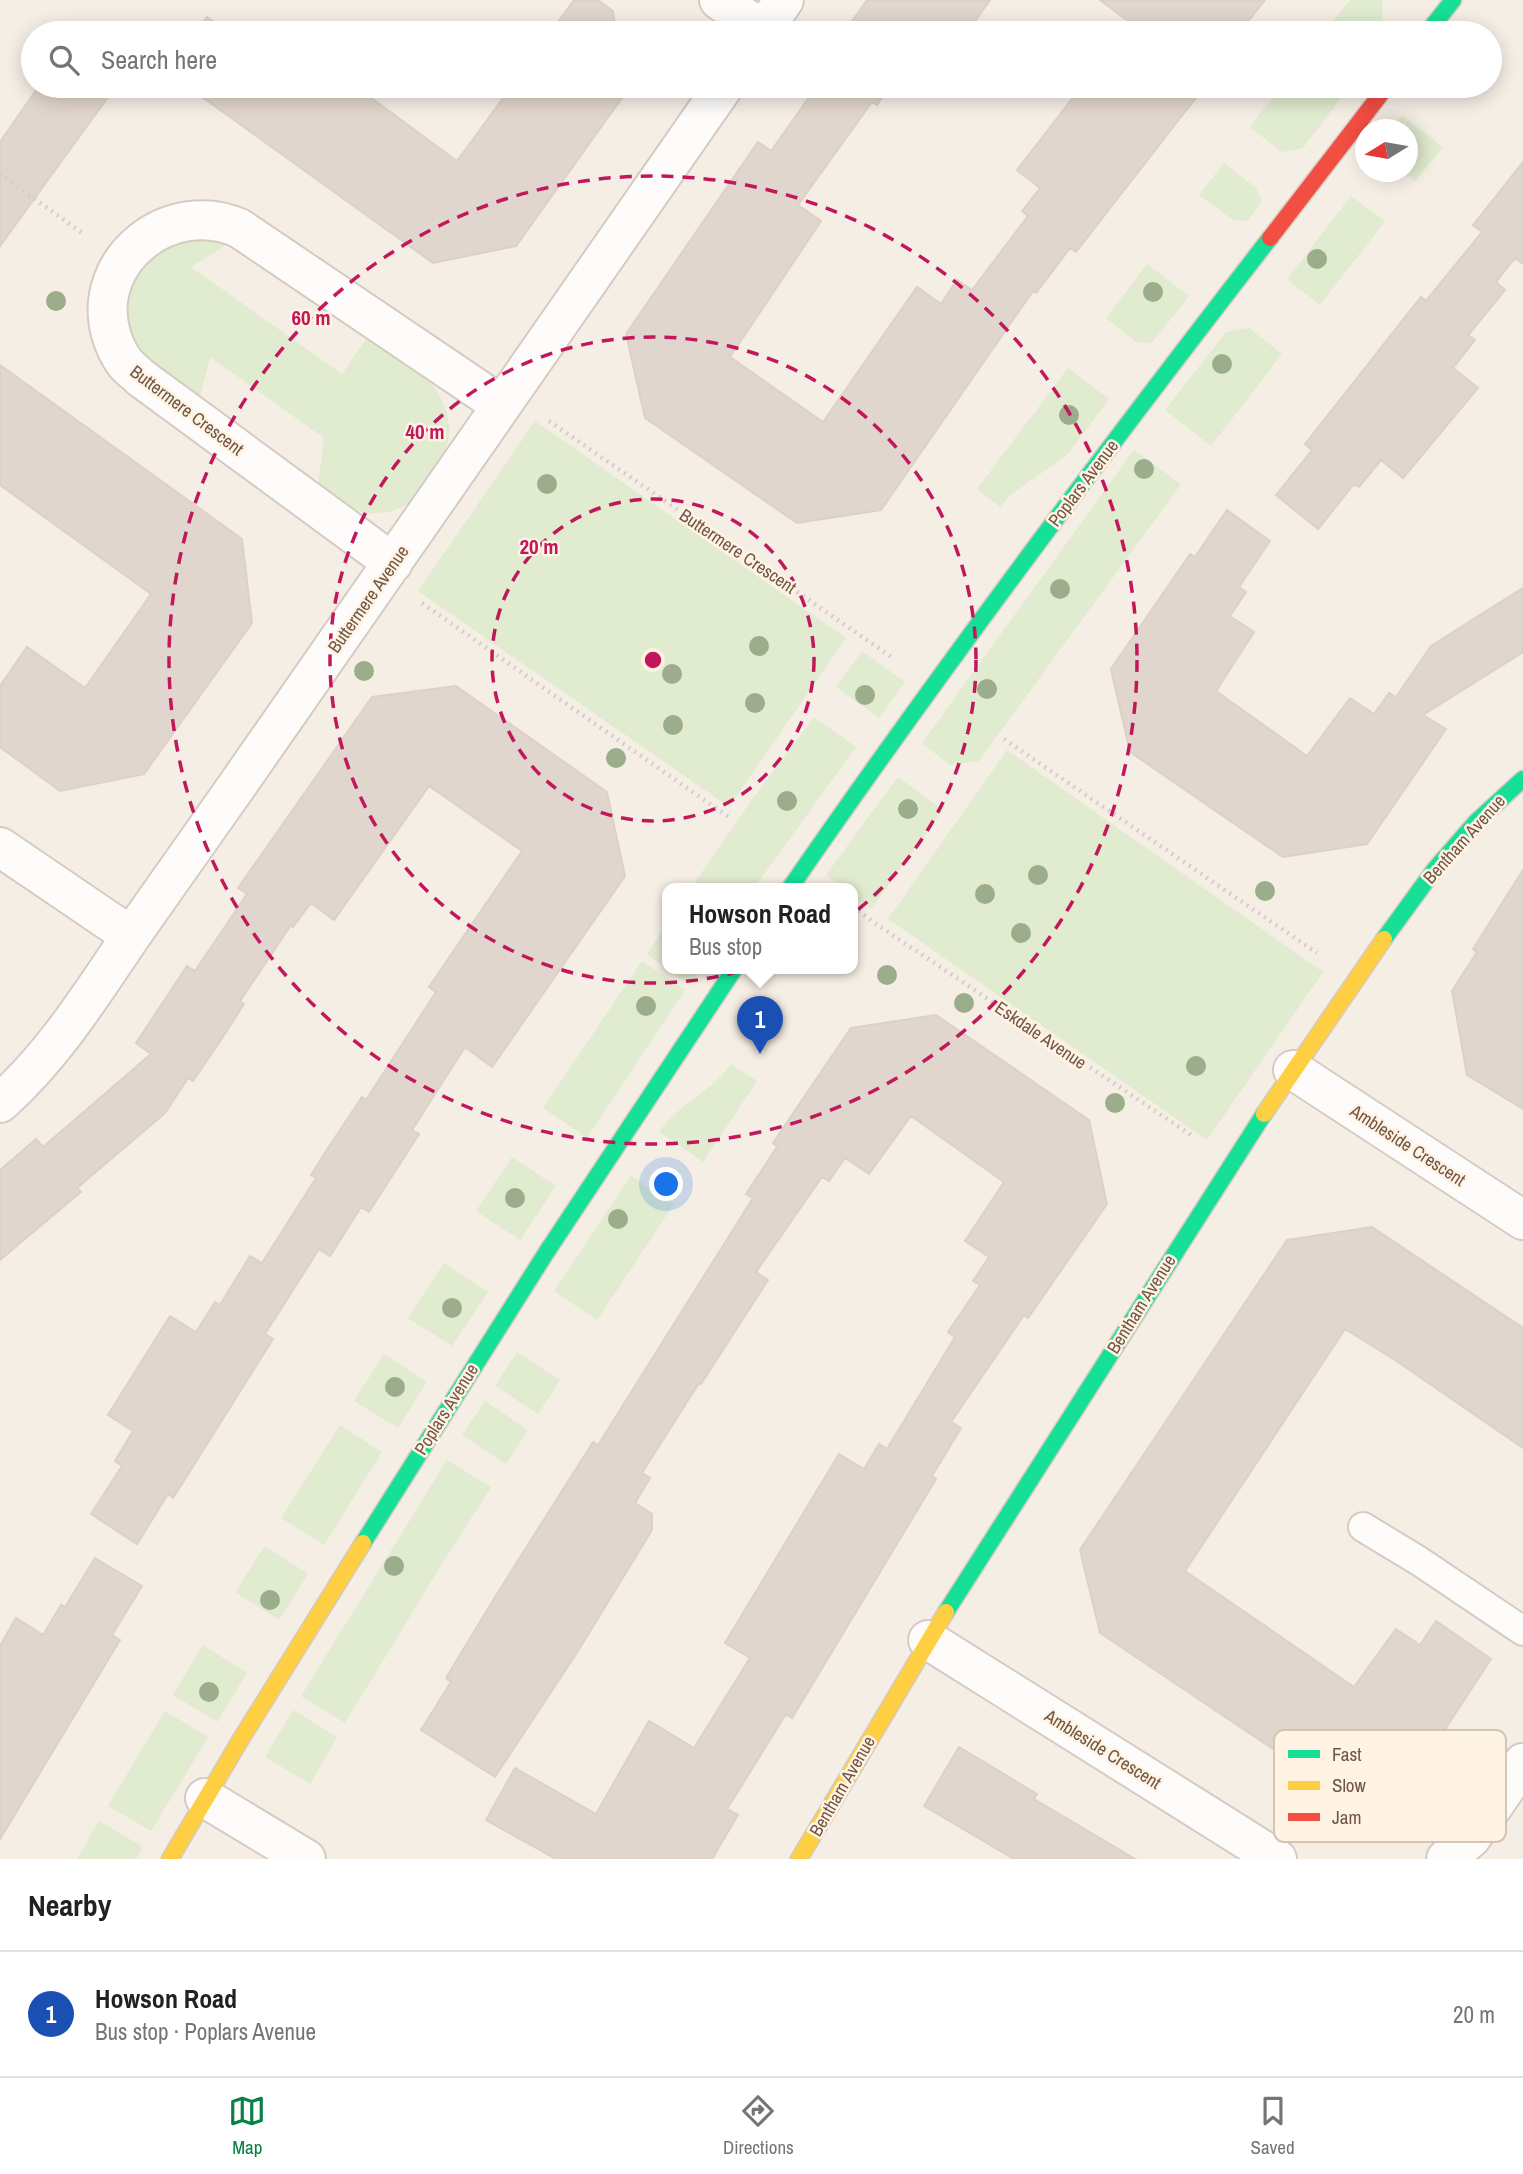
<!DOCTYPE html>
<html lang="en">
<head>
<meta charset="utf-8">
<style>
	body { margin:0; font-family:"Archivo Narrow",sans-serif; background:#f6f6f6; color:#202124 }
	.compass { position:absolute; left:1355px; top:119px; width:63px; height:63px; border-radius:50%; background:#fff; box-shadow:0 4px 18px #0003; rotate:259deg }
	.you { position:absolute; left:667px; top:1185px; width:24px; height:24px; margin:-18px; border:5px solid #fff; border-radius:50%; background:#1a73e8; box-shadow:0 0 0 10px #1a73e833 }
	.badge { display:grid; place-items:center; width:46px; height:46px; border-radius:50%; background:#0b8043; color:#fff; font-size:23px; font-weight:700 }
	.pin { position:absolute; translate:-50% -58px; filter:drop-shadow(0 2px 4px #0008) }
	.pin::after { content:''; position:absolute; top:37px; width:24px; height:21px; background:inherit; clip-path:polygon(0 0,100% 0,50% 100%) }
	.popup { position:absolute; left:662px; top:883px; width:196px; height:91px; box-sizing:border-box; display:grid; place-content:center; border-radius:14px; background:#fff; filter:drop-shadow(0 2px 5px #0005); font-size:23px; white-space:nowrap; color:#757577 }
	.popup b { font-size:26px; color:#202124 }
	.popup::after { content:''; position:absolute; left:50%; top:100%; margin-left:-14px; border:14px solid transparent; border-top-color:#fff }
	.list { margin:0; padding:0; list-style:none }
	h2 { display:flex; justify-content:space-between; align-items:center; height:91px; margin:0; padding:0 28px; font-size:30px }
	h2 small { font-size:23px; font-weight:400; color:#757577 }
	.list li { display:grid; grid-template-columns:46px 1fr auto; gap:21px; align-items:center; box-sizing:border-box; height:126px; padding:0 28px; border-top:2px solid #e0e0e0 }
	.list b { display:block; font-size:26px; white-space:nowrap }
	.list p { margin:0; font-size:23px; white-space:nowrap; color:#757577 }
	.list em { font-size:23px; font-style:normal; color:#757577 }
	.icon { flex:none; width:38px; height:38px; fill:none; stroke:currentColor; stroke-width:2; stroke-linecap:round; stroke-linejoin:round }
	.map { position:relative; flex:none; width:1523px; height:1859px; overflow:hidden }
	.search { position:absolute; background:#fff; box-shadow:0 4px 18px #0003; left:21px; right:21px; top:21px; height:77px; display:flex; align-items:center; gap:18px; box-sizing:border-box; padding:0 24px; border-radius:38px; color:#757577; font-size:26px }
	.sheet { height:217px; background:#fff }
	nav { display:flex; justify-content:space-around; align-items:center; box-sizing:border-box; height:98px; border-top:2px solid #e0e0e0; background:#fff; font-size:19px; color:#757577 }
	nav a { display:grid; justify-items:center; gap:4px }
	nav .on { color:#0b8043 }
	.map>svg:first-child { display:block }
	.grass { fill:#e1ebcf }
	.building { fill:#e1d6cd; stroke:#ddd1c7; stroke-width:2 }
	.lines { fill:none; stroke-linecap:round; stroke-linejoin:round }
	.lane-casing { stroke:#d6cbc3; stroke-width:32 }
	.street-casing { stroke:#d6cbc3; stroke-width:42 }
	.fast-casing { stroke:#d5cac1; stroke-width:19 }
	.slow-casing { stroke:#d5cac1; stroke-width:19 }
	.jam-casing { stroke:#d5cac1; stroke-width:19 }
	.path { stroke:#d7cdc8; stroke-width:4.5; stroke-dasharray:2 5; stroke-linecap:butt }
	.lane { stroke:#fefcfb; stroke-width:28 }
	.street { stroke:#fefcfb; stroke-width:38 }
	.fast { stroke:#16e098; stroke-width:16 }
	.slow { stroke:#ffcf43; stroke-width:16 }
	.jam { stroke:#f24e42; stroke-width:16 }
	.tree { fill:#9bad8a }
	.ring { fill:none; stroke:#c2185b; stroke-width:3.5; stroke-dasharray:12 9 }
	.labels { text-anchor:middle; dominant-baseline:central; stroke-width:5; stroke-linejoin:round; paint-order:stroke }
	.street-label { font-size:18px; fill:#715547; stroke:#fff4e4 }
	.key { fill:#fff4e4; stroke:#d4c4b5; stroke-width:2 }
	.key-label { font-size:19px; fill:#715547 }
	.centre { fill:#c2185b; stroke:#fff4e4; stroke-width:3.5 }
	.ring-label { font-size:21px; text-anchor:middle; font-weight:bold; fill:#c2185b; stroke:#fff4e4; stroke-width:5; stroke-linejoin:round; paint-order:stroke }
</style>
</head>
<body>
<div class="map">
<svg width="1523" height="1859" viewBox="0 0 1523 1859">
	<rect width="100%" height="100%" fill="#f5eee5"/>
	<path class="grass" d="M 1350,0 L 1383,0 L 1382,33 L 1324,33 Z
		M 1282,86 L 1350,86 L 1303,148 L 1282,152 L 1250,127 Z
		M 1402,115 L 1443,147 L 1415,181 L 1403,172 L 1408,172 L 1408,130 L 1391,129 Z
		M 1224,163 L 1256,188 L 1262,201 L 1247,221 L 1233,220 L 1199,195 Z
		M 1351,196 L 1385,221 L 1320,305 L 1287,279 Z
		M 201,237 L 231,242 L 191,267 L 342,374 L 367,338 C 386,351 424,373 436,390 C 446,404 452,425 448,441 C 445,456 419,496 407,504 C 397,511 382,514 371,513 C 351,511 334,498 318,486 L 324,438 L 210,357 L 199,401 C 177,386 154,372 138,350 C 128,336 126,319 128,303 C 133,258 161,247 201,237 Z
		M 1147,264 L 1189,296 L 1152,343 L 1136,342 L 1106,318 Z
		M 1249,328 L 1282,354 L 1211,446 L 1165,410 L 1226,332 Z
		M 1068,368 L 1109,399 L 1067,455 L 1009,496 L 1000,507 L 977,489 Z
		M 535,421 L 846,638 L 729,807 L 418,591 Z
		M 1134,450 L 1181,484 L 979,761 L 950,765 L 922,743 Z
		M 862,651 L 905,682 L 879,718 L 836,687 Z
		M 814,717 L 856,747 L 754,888 L 691,888 L 751,801 Z
		M 1007,750 L 1323,972 L 1207,1140 L 888,919 Z
		M 898,777 L 943,810 L 871,909 L 853,895 L 853,888 L 843,888 L 826,875 Z
		M 667,923 L 667,968 L 700,968 L 689,985 L 647,954 Z
		M 642,961 L 685,990 L 587,1138 L 543,1108 Z
		M 731,1064 L 757,1081 L 703,1162 L 659,1132 C 678,1104 712,1092 731,1064 Z
		M 512,1157 L 556,1186 L 520,1240 L 476,1211 Z
		M 631,1176 L 674,1204 L 597,1320 L 554,1291 Z
		M 444,1263 L 488,1292 L 452,1346 L 408,1318 Z
		M 517,1352 L 560,1380 L 538,1414 L 495,1386 Z
		M 384,1354 L 427,1382 L 398,1428 L 354,1401 Z
		M 485,1401 L 528,1430 L 506,1464 L 462,1435 Z
		M 340,1425 L 382,1452 L 324,1545 L 281,1518 Z
		M 447,1460 L 491,1487 L 440,1567 L 345,1723 L 301,1696 Z
		M 265,1546 L 308,1574 L 279,1620 L 235,1592 Z
		M 203,1645 L 247,1673 L 217,1722 L 173,1695 Z
		M 293,1710 L 337,1737 L 310,1784 L 265,1757 Z
		M 165,1711 L 208,1737 L 151,1831 L 108,1806 Z
		M 99,1821 L 143,1847 L 136,1859 L 77,1859 Z"/>
	<path class="building" d="M 574,0 L 598,0 L 613,11 L 616,33 L 550,33 Z
		M 867,0 L 990,0 L 967,33 L 844,33 Z
		M 1100,0 L 1265,0 L 1242,29 L 1245,33 L 1144,33 Z
		M 207,17 L 229,33 L 195,33 Z
		M 39,86 L 116,86 L 0,246 L 0,142 Z
		M 187,86 L 355,86 L 457,161 L 512,86 L 623,86 L 624,95 L 516,246 L 433,263 Z
		M 817,86 L 890,86 L 877,105 L 872,102 L 798,205 L 821,221 L 730,357 L 823,422 L 917,287 L 941,304 L 957,280 L 972,290 L 1028,216 L 1022,211 L 1040,188 L 1017,170 L 1082,86 L 1205,86 L 1076,252 L 1070,248 L 1036,293 L 1033,291 L 881,510 L 797,523 L 645,418 L 626,334 L 758,142 L 771,151 Z
		M 1523,162 L 1523,264 L 1515,258 L 1496,282 L 1505,290 L 1468,335 L 1475,340 L 1453,368 L 1478,388 L 1403,478 L 1381,460 L 1359,487 L 1354,484 L 1318,529 L 1276,495 L 1312,450 L 1305,444 L 1421,297 L 1426,301 L 1482,232 L 1473,225 Z
		M 0,365 L 242,539 L 252,623 L 144,774 L 60,791 L 0,747 L 0,686 L 27,647 L 85,688 L 151,594 L 0,485 Z
		M 1227,510 L 1270,541 L 1239,587 L 1246,592 L 1230,616 L 1254,632 L 1216,691 L 1307,756 L 1350,698 L 1374,714 L 1389,693 L 1396,697 L 1431,646 L 1523,588 L 1523,652 L 1423,715 L 1446,729 L 1367,844 L 1283,857 L 1130,752 L 1111,669 L 1190,554 L 1195,557 Z
		M 456,686 L 607,792 L 625,876 L 492,1067 L 465,1047 L 412,1130 L 419,1134 L 369,1212 L 361,1207 L 330,1256 L 319,1249 L 265,1334 L 273,1339 L 173,1498 L 168,1494 L 137,1544 L 91,1514 L 122,1466 L 115,1461 L 133,1431 L 108,1415 L 170,1316 L 196,1332 L 215,1302 L 220,1305 L 250,1256 L 262,1263 L 316,1178 L 311,1175 L 330,1145 L 362,1097 L 366,1100 L 436,992 L 429,987 L 522,851 L 429,786 L 334,920 L 311,903 L 293,927 L 291,925 L 240,1001 L 244,1004 L 221,1040 L 193,1081 L 188,1078 L 165,1113 L 77,1188 L 81,1192 L 0,1260 L 0,1170 L 36,1139 L 43,1147 L 151,1054 L 136,1043 L 187,966 L 195,971 L 247,894 L 238,888 L 372,697 Z
		M 1523,870 L 1523,1109 L 1467,1075 L 1452,991 L 1477,952 L 1473,949 Z
		M 936,1015 L 1089,1120 L 1107,1204 L 1028,1318 L 1024,1315 L 951,1422 L 961,1428 L 932,1476 L 936,1479 L 792,1718 L 786,1714 L 727,1809 L 738,1815 L 712,1859 L 556,1859 L 486,1820 L 515,1768 L 596,1814 L 649,1721 L 694,1748 L 750,1658 L 725,1643 L 839,1454 L 864,1469 L 879,1444 L 887,1449 L 955,1337 L 948,1332 L 980,1285 L 973,1281 L 989,1257 L 965,1241 L 1004,1182 L 911,1116 L 869,1174 L 845,1158 L 829,1181 L 822,1177 L 756,1272 L 768,1280 L 701,1384 L 699,1383 L 642,1473 L 650,1478 L 635,1503 L 652,1514 L 652,1530 L 578,1651 L 495,1777 L 421,1730 L 451,1682 L 446,1678 L 495,1597 L 593,1442 L 598,1445 L 753,1198 L 746,1194 L 777,1147 L 773,1143 L 851,1028 Z
		M 1372,1227 L 1523,1328 L 1523,1448 L 1395,1360 L 1345,1329 L 1185,1571 L 1354,1687 L 1396,1629 L 1420,1645 L 1436,1621 L 1491,1659 L 1415,1775 L 1331,1788 L 1100,1633 L 1080,1550 L 1287,1240 Z
		M 95,1558 L 142,1586 L 112,1635 L 120,1640 L 0,1839 L 0,1646 L 16,1618 L 43,1635 L 61,1605 L 65,1607 Z
		M 959,1747 L 1037,1794 L 1034,1799 L 1135,1859 L 1014,1859 L 924,1806 Z"/>
	<g class="lines">
		<defs>
			<path id="lane" d="M 1363,1527 L 1419,1561 L 1523,1631"/>
			<path id="street" d="M 719,0 L 763,30
				M 761,33 L 784,0
				M 393,563 L 141,378 C 136,373 130,369 125,363 C 119,355 114,344 111,334 C 90,259 171,198 239,228 L 501,405
				M 0,847 L 131,936
				M 1293,1070 L 1523,1220
				M 0,1103 C 54,1055 91,995 131,936 C 166,886 201,837 236,787 C 400,554 561,319 724,86
				M 928,1640 L 1277,1859
				M 205,1798 L 306,1859
				M 1446,1859 L 1471,1838 L 1523,1763"/>
			<path id="fast" d="M 1427,33 L 1453,0
				M 790,888 C 943,666 1105,451 1270,238
				M 1384,939 L 1435,869 L 1476,822 L 1523,779
				M 363,1543 L 546,1253 L 735,968
				M 946,1612 L 1264,1114"/>
			<path id="slow" d="M 1264,1114 L 1384,939
				M 170,1859 L 241,1739 L 363,1543
				M 799,1859 L 946,1612"/>
			<path id="jam" d="M 1270,238 L 1387,86"/>
		</defs>
		<use href="#lane" class="lane-casing"/>
		<use href="#street" class="street-casing"/>
		<use href="#fast" class="fast-casing"/>
		<use href="#slow" class="slow-casing"/>
		<use href="#jam" class="jam-casing"/>
		<path class="path" d="M 0,174 L 85,235
			M 549,421 L 893,658
			M 422,603 L 730,818
			M 1004,739 L 1317,953
			M 853,906 L 873,922 L 1191,1135"/>
		<use href="#lane" class="lane"/>
		<use href="#street" class="street"/>
		<use href="#fast" class="fast"/>
		<use href="#slow" class="slow"/>
		<use href="#jam" class="jam"/>
	</g>
	<g class="tree">
		<circle cx="1317" cy="259" r="10"/>
		<circle cx="1153" cy="292" r="10"/>
		<circle cx="56" cy="301" r="10"/>
		<circle cx="1222" cy="364" r="10"/>
		<circle cx="1069" cy="415" r="10"/>
		<circle cx="1144" cy="469" r="10"/>
		<circle cx="547" cy="484" r="10"/>
		<circle cx="1060" cy="589" r="10"/>
		<circle cx="759" cy="646" r="10"/>
		<circle cx="364" cy="671" r="10"/>
		<circle cx="672" cy="674" r="10"/>
		<circle cx="987" cy="689" r="10"/>
		<circle cx="865" cy="695" r="10"/>
		<circle cx="755" cy="703" r="10"/>
		<circle cx="673" cy="725" r="10"/>
		<circle cx="616" cy="758" r="10"/>
		<circle cx="787" cy="801" r="10"/>
		<circle cx="908" cy="809" r="10"/>
		<circle cx="1038" cy="875" r="10"/>
		<circle cx="1265" cy="891" r="10"/>
		<circle cx="985" cy="894" r="10"/>
		<circle cx="1021" cy="933" r="10"/>
		<circle cx="887" cy="975" r="10"/>
		<circle cx="964" cy="1003" r="10"/>
		<circle cx="646" cy="1006" r="10"/>
		<circle cx="1196" cy="1066" r="10"/>
		<circle cx="1115" cy="1103" r="10"/>
		<circle cx="515" cy="1198" r="10"/>
		<circle cx="618" cy="1219" r="10"/>
		<circle cx="452" cy="1308" r="10"/>
		<circle cx="395" cy="1387" r="10"/>
		<circle cx="394" cy="1566" r="10"/>
		<circle cx="270" cy="1600" r="10"/>
		<circle cx="209" cy="1692" r="10"/>
	</g>
	<g class="ring">
		<circle cx="653" cy="660" r="161"/>
		<circle cx="653" cy="660" r="323"/>
		<circle cx="653" cy="660" r="484"/>
	</g>
	<g class="labels">
		<g class="street-label">
			<text transform="translate(187 410) rotate(37)">Buttermere Crescent</text>
			<text transform="translate(1083 483) rotate(-53)">Poplars Avenue</text>
			<text transform="translate(738 551) rotate(34)">Buttermere Crescent</text>
			<text transform="translate(368 599) rotate(-55)">Buttermere Avenue</text>
			<text transform="translate(1464 839) rotate(-48)">Bentham Avenue</text>
			<text transform="translate(1041 1035) rotate(34)">Eskdale Avenue</text>
			<text transform="translate(1408 1145) rotate(33)">Ambleside Crescent</text>
			<text transform="translate(1141 1304) rotate(-58)">Bentham Avenue</text>
			<text transform="translate(446 1409) rotate(-58)">Poplars Avenue</text>
			<text transform="translate(1103 1749) rotate(32)">Ambleside Crescent</text>
			<text transform="translate(842 1786) rotate(-60)">Bentham Avenue</text>
		</g>
	</g>
	<rect x="1274" y="1730" width="232" height="112" rx="10" class="key"/>
	<rect x="1288" y="1750" width="32" height="8" fill="#16e098"/>
	<rect x="1288" y="1781" width="32" height="9" fill="#ffcf43"/>
	<rect x="1288" y="1813" width="32" height="8" fill="#f24e42"/>
	<g class="key-label">
		<text x="1332" y="1761">Fast</text>
		<text x="1332" y="1792">Slow</text>
		<text x="1332" y="1824">Jam</text>
	</g>
	<circle cx="653" cy="660" r="10" class="centre"/>
	<g class="ring-label">
		<text x="311" y="325">60 m</text>
		<text x="425" y="439">40 m</text>
		<text x="539" y="554">20 m</text>
	</g>
</svg>
<svg class="compass" viewBox="-18 -18 36 36"><path d="M0-13l5 13h-10z" fill="#e53935"/><path d="M0 13l5-13h-10z" fill="#757577"/></svg>
<div class="you"></div>
<div class="pin badge" style="left:760px;top:1054px;background:#1a4fb4">1</div>
<div class="popup"><b>Howson Road</b>Bus stop</div>
<div class="search"><svg class="icon" aria-label="search" viewBox="0 0 24 24"><circle cx="10" cy="10" r="6"/><path d="M15 15l6 6"/></svg>Search here</div>
</div>
<section class="sheet">
<h2>Nearby<small></small></h2>
<ul class="list">
<li><span class="badge" style="background:#1a4fb4">1</span><div><b>Howson Road</b><p>Bus stop · Poplars Avenue</p></div><em>20 m</em></li>
</ul>
</section>
<nav>
<a class="on"><svg class="icon" aria-label="map" viewBox="0 0 24 24"><path d="M3 6l6-2 6 2 6-2v14l-6 2-6-2-6 2zM9 4v14M15 6v14"/></svg>Map</a>
<a><svg class="icon" aria-label="directions" viewBox="0 0 24 24"><path d="M12 3l9 9-9 9-9-9zM9 14v-3h6M13 9l2 2-2 2"/></svg>Directions</a>
<a><svg class="icon" aria-label="saved" viewBox="0 0 24 24"><path d="M7 4h10v16l-5-4-5 4z"/></svg>Saved</a>
</nav>
</body>
</html>
